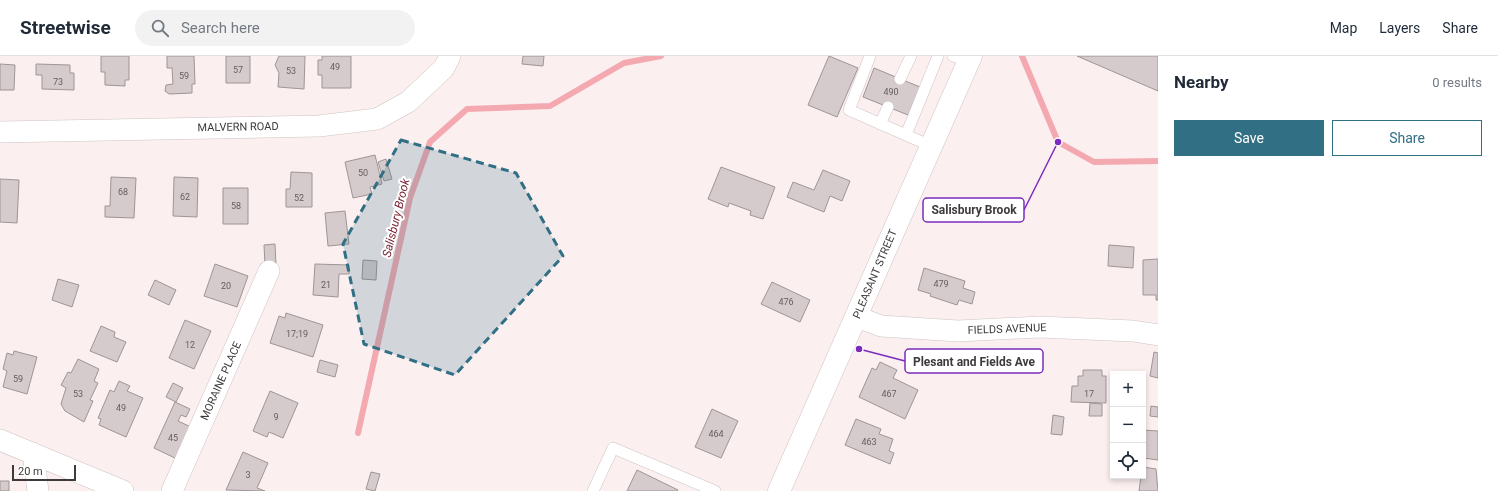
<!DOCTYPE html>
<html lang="en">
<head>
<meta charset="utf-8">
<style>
	body { margin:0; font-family:Roboto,sans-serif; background:#f2f2f3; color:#1f2937 }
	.controls { position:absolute; right:12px; bottom:12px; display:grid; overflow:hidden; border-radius:0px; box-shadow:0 2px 6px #0003 }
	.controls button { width:36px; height:36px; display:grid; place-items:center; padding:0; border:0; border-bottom:1px solid #e0e1e3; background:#fff; color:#1f2937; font:20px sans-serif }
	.scale { position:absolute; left:12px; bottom:10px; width:64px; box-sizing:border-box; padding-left:4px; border:2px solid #3e3a3a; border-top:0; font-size:11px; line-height:14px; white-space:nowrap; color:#3e3a3a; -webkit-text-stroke:3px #fff; paint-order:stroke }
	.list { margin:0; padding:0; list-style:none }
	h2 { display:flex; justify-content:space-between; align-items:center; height:52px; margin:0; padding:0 16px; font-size:17px }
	h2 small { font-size:13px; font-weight:400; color:#747a83 }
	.actions { display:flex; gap:8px; padding:12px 16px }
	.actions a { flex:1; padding:9px 0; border:1px solid #306f84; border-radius:0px; text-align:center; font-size:14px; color:#306f84 }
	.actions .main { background:#306f84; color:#fff }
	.icon { flex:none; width:22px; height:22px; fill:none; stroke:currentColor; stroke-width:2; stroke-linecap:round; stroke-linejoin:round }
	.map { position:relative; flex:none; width:1158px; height:435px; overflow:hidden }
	header { display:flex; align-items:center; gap:24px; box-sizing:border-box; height:56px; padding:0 20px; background:#fff; border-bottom:1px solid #e0e1e3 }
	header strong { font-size:19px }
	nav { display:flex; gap:22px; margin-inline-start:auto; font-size:14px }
	.search { width:280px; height:36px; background:#f2f2f3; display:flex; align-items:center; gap:10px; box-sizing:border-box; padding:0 14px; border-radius:22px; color:#747a83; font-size:15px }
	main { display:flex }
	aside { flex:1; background:#fff }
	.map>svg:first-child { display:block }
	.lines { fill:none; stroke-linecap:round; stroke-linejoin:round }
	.stream { stroke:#f4a9b1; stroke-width:6 }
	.building { fill:#d6cbcc; stroke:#9f9596 }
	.lane-casing { stroke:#cfc4c4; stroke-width:12 }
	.street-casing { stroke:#cfc4c4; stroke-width:22 }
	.secondary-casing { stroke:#cfc4c4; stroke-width:23 }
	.lane { stroke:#fff; stroke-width:11 }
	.street { stroke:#fff; stroke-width:21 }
	.secondary { stroke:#fff; stroke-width:22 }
	.marked { fill:#306f84; fill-opacity:0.2; stroke:#306f84; stroke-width:3; stroke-dasharray:8 5; stroke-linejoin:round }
	.labels { text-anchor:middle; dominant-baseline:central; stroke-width:4; stroke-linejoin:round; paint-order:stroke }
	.number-label { font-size:9px; fill:#645e5e }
	.street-label { font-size:11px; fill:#3e3a3a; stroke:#fff }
	.water-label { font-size:12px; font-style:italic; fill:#7b2637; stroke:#fff }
	.leader { fill:none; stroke:#7b2cbf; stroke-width:1.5 }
	.callout-dot { fill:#7b2cbf; stroke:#fff; stroke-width:1.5 }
	.callout { fill:#fff; stroke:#7b2cbf; stroke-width:1.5 }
	.callout-label { font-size:12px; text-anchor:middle; font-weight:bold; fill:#3e3a3a }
</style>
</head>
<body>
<header>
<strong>Streetwise</strong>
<div class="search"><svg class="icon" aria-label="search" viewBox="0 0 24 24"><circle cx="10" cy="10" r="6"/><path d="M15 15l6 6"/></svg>Search here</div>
<nav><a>Map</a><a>Layers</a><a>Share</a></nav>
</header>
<main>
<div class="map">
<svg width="1158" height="435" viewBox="0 0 1158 435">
	<rect width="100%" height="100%" fill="#fbeff0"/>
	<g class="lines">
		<path class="stream" d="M 1022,0 L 1058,86 L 1094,106 L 1158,105
			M 358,377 L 410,142 L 430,86 L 467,53 L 550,50 L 624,7 L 661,0"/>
	</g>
	<path class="building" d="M 101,0 L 129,0 L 129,24 L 125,24 L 125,30 L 105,29 L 105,16 L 101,16 Z
		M 167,0 L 194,0 L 195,28 L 192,28 L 192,37 L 169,38 L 165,35 L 166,29 L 173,28 L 172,12 L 167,12 Z
		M 226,0 L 250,0 L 250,27 L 226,27 Z
		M 279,0 L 305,0 L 304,33 L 278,31 L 279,17 L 275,9 Z
		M 322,0 L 351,0 L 351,32 L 322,32 L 322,19 L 318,19 L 318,4 L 322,4 Z
		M 523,0 L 544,0 L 543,10 L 522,8 Z
		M 829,0 L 858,12 L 837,61 L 808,49 Z
		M 1077,0 L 1158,0 L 1158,35 Z
		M 0,8 L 15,9 L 14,34 L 0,34 Z
		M 36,8 L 70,9 L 70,17 L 74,17 L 74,34 L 42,33 L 42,19 L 36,19 Z
		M 874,12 L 920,31 L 908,59 L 863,41 Z
		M 375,99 L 382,128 L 370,131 L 372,138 L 353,142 L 345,106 Z
		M 386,103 L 392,123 L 384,125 L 378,106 Z
		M 721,111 L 775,131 L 763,163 L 750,159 L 751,155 L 729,147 L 728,151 L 708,143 Z
		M 823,114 L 850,125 L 842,145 L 830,140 L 824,156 L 787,141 L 793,126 L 814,134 Z
		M 291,116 L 312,117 L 312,151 L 286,151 L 286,133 L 290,133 Z
		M 111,121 L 136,122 L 134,162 L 105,161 L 105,150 L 110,150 Z
		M 174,121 L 198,122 L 197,161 L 173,160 Z
		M 0,123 L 19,124 L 17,167 L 0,166 Z
		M 223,132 L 248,132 L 248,168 L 223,168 Z
		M 345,155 L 349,188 L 328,190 L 325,157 Z
		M 275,188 L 276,209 L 265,209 L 264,189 Z
		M 1109,189 L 1134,191 L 1133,212 L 1108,210 Z
		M 1158,203 L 1158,244 L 1156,244 L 1156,239 L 1143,239 L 1143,204 Z
		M 363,204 L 377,205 L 376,224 L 362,223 Z
		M 215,208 L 248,220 L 237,251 L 204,240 Z
		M 315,208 L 349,209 L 349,218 L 339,218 L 338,241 L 313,239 Z
		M 924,212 L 965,225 L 963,232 L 975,236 L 972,248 L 959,244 L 957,249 L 930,240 L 931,238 L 918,234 Z
		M 58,223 L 79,229 L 72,251 L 52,244 Z
		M 155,224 L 176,234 L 169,249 L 148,239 Z
		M 772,226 L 810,244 L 800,266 L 761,248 Z
		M 286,257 L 323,269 L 313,301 L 270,287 L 279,260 L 285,262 Z
		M 185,264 L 211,275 L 194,313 L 169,302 Z
		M 101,270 L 115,276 L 114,281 L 126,286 L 117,306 L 90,295 Z
		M 14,295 L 37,301 L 27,338 L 3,331 L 7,315 L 3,313 L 7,297 L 13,299 Z
		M 1154,296 L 1158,297 L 1158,322 L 1150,320 Z
		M 78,303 L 99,313 L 94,325 L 98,327 L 90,344 L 93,345 L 84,366 L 65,355 L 61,348 L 66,332 L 61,329 L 68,316 L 71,317 Z
		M 320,304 L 338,309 L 335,321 L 317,316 Z
		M 880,306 L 897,314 L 893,322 L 918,334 L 905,363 L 859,341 L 872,312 L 876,314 Z
		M 1083,314 L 1102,314 L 1102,320 L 1106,320 L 1106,347 L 1071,346 L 1072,330 L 1078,330 L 1078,320 L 1083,320 Z
		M 119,325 L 130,330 L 127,335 L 143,342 L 126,381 L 99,369 L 101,363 L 98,362 L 110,334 L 114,336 Z
		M 173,327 L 183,332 L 176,346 L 166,341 Z
		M 270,335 L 298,347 L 283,382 L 269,376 L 267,381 L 253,375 Z
		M 175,346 L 190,353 L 186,361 L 181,359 L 178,365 L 193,372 L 179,404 L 154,392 Z
		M 1090,347 L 1102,348 L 1102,360 L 1089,360 Z
		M 1151,350 L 1158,351 L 1158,361 L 1150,360 Z
		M 712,353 L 738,365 L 721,402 L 695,391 Z
		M 1053,359 L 1064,361 L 1062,379 L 1051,378 Z
		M 856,363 L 881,373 L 879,378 L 893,383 L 889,395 L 894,397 L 890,408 L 845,389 Z
		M 1143,374 L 1158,375 L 1158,404 L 1143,402 Z
		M 243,396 L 268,407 L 257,432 L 265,435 L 226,434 Z
		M 1143,411 L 1156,413 L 1158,435 L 1139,435 L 1141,420 L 1143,420 Z
		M 637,414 L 678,434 L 677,435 L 627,435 Z
		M 371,416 L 380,418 L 375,435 L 366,433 Z
		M 0,425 L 9,425 L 9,435 L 0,435 Z"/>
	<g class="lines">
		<defs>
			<path id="lane" d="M 870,0 L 849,54 L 931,90
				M 953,0 L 969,5
				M 900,23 L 911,0
				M 880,68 L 888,51
				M 906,79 L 938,0
				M 593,435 L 613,392 L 715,435"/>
			<path id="street" d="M 0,76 L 319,70 L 377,63 L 408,46 L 444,12 L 450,0
				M 857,261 L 881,270 L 958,275 L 1040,271 L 1133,275 L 1158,279
				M 0,384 L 123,435
				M 33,397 L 38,435
				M 172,435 L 269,215"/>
			<path id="secondary" d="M 779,435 L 971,0"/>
		</defs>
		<use href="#lane" class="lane-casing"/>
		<use href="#street" class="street-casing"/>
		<use href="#secondary" class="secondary-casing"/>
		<use href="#lane" class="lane"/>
		<use href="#street" class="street"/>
		<use href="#secondary" class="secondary"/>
	</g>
	<path class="marked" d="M 401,84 L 516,117 L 563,200 L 455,319 L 364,288 L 343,188 Z"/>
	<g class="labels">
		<g class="number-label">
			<text x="335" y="11">49</text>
			<text x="238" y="14">57</text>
			<text x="291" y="15">53</text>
			<text x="184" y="20">59</text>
			<text x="58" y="26">73</text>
			<text x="891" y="36">490</text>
			<text x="363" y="117">50</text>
			<text x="123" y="136">68</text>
			<text x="185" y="141">62</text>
			<text x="299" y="142">52</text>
			<text x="236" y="150">58</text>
			<text x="941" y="228">479</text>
			<text x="326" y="229">21</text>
			<text x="226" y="230">20</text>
			<text x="786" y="246">476</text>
			<text x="297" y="278">17;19</text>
			<text x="190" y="289">12</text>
			<text x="18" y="323">59</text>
			<text x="78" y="338">53</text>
			<text x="889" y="338">467</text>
			<text x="1089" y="338">17</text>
			<text x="121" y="352">49</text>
			<text x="276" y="361">9</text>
			<text x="716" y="378">464</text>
			<text x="173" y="382">45</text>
			<text x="869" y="386">463</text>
			<text x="248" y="419">3</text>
		</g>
		<g class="street-label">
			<text transform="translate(238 71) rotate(-1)">MALVERN ROAD</text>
			<text transform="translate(875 218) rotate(-67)">PLEASANT STREET</text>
			<text transform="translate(1007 273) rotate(-2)">FIELDS AVENUE</text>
			<text transform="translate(221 325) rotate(-66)">MORAINE PLACE</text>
		</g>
		<g class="water-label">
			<text transform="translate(396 162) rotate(-76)">Salisbury Brook</text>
		</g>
	</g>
	<path class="leader" d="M1058 86L1024 154M859 293L905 305"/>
	<g class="callout-dot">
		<circle cx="1058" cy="86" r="4"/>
		<circle cx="859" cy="293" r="4"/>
	</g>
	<g class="callout">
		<rect x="923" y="142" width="101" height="24" rx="4"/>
		<rect x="905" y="293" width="138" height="24" rx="4"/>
	</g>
	<g class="callout-label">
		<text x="974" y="158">Salisbury Brook</text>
		<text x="974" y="310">Plesant and Fields Ave</text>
	</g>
</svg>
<div class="controls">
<button>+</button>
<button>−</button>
<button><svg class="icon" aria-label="locate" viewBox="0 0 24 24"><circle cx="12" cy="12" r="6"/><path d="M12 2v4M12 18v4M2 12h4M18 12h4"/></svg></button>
</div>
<div class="scale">20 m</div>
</div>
<aside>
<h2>Nearby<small>0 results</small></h2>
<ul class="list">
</ul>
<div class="actions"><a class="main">Save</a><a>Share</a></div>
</aside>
</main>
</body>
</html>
